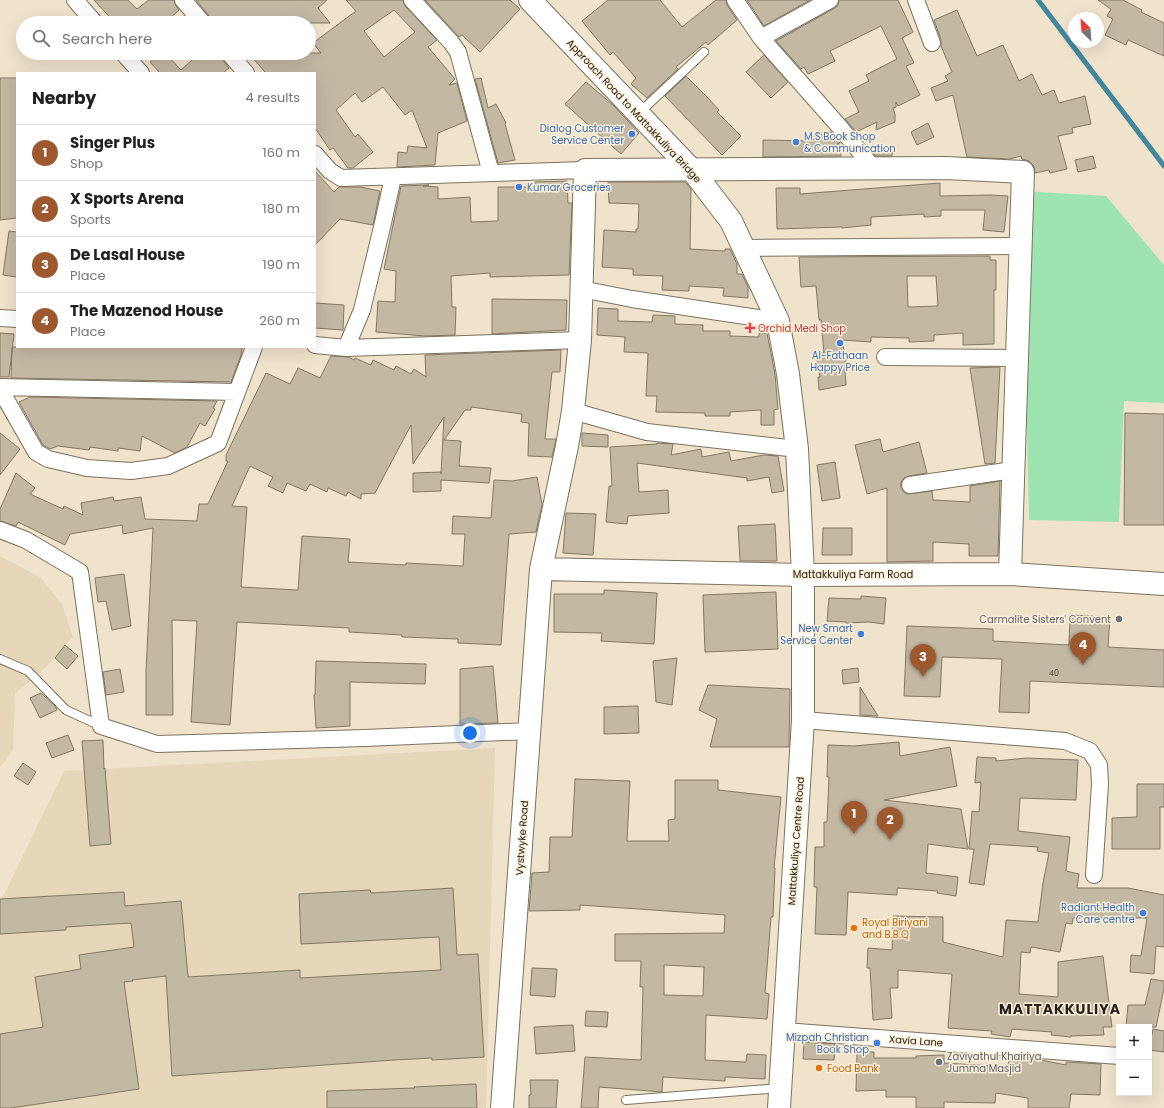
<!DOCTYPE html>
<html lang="en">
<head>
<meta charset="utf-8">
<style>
	body { margin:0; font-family:Poppins,sans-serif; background:#f2f2f2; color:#202124 }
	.controls { position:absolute; right:12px; bottom:12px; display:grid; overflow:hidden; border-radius:0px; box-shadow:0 4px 16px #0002 }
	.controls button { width:36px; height:36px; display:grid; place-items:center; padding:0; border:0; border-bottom:1px solid #e0e0e0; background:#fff; color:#202124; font:20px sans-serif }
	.compass { position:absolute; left:1068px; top:12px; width:36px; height:36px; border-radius:50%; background:#fff; box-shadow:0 4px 16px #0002; rotate:335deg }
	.you { position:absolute; left:470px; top:733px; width:14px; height:14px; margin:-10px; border:3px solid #fff; border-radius:50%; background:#1a73e8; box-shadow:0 0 0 6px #1a73e833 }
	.badge { display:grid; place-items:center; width:26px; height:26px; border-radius:50%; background:#9e582e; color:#fff; font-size:13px; font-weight:700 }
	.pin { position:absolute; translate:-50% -33px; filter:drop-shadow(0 1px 2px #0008) }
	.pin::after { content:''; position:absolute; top:21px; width:14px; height:12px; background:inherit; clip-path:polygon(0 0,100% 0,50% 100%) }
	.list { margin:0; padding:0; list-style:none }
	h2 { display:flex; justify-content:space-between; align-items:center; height:52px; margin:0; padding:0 16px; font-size:17px }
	h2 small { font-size:13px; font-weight:400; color:#757577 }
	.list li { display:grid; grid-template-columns:26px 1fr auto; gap:12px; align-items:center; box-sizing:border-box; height:56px; padding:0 16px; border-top:1px solid #e0e0e0 }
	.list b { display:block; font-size:15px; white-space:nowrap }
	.list p { margin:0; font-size:13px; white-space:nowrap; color:#757577 }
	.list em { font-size:13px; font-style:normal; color:#757577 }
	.icon { flex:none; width:22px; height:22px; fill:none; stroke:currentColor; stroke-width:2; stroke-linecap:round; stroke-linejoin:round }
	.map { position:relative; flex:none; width:1164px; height:1108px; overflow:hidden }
	.search { position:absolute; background:#fff; box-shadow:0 4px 16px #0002; left:16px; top:16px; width:300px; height:44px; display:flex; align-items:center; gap:10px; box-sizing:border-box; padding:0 14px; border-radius:22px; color:#757577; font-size:15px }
	.panel { position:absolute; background:#fff; box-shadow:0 4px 16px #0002; left:16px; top:72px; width:300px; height:276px; border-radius:0px }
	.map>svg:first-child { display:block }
	.built { fill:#e6d7ba }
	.green { fill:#9ee4b1 }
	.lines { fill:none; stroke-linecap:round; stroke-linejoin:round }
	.stream { stroke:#40889d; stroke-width:5 }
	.building { fill:#c3b8a2; stroke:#837864; fill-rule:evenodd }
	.lane-casing { stroke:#7d725e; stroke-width:10 }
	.street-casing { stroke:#7d725e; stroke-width:18 }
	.secondary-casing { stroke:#7d725e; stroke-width:24 }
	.primary-casing { stroke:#7d725e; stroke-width:24 }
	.lane { stroke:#fff; stroke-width:8 }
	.street { stroke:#fff; stroke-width:16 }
	.secondary { stroke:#fff; stroke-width:22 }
	.primary { stroke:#fff; stroke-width:22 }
	.shop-dot { fill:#3f7fe0; stroke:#fcf0d9; stroke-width:1.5 }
	.health-dot { fill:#e0444e; stroke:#fcf0d9; stroke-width:1.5 }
	.worship-dot { fill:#6b7280; stroke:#fcf0d9; stroke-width:1.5 }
	.food-dot { fill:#e8710a; stroke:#fcf0d9; stroke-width:1.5 }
	.labels { text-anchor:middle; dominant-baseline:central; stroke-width:3; stroke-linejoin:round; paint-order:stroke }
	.number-label { font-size:8px; fill:#4c473b }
	.street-label { font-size:10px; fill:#252119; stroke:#fcf0d9 }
	.shop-label { font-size:10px; fill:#366cbe; stroke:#fcf0d9; text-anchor:end }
	.health-label { font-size:10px; fill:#be3a42; stroke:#fcf0d9; text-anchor:start }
	.worship-label { font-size:10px; fill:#5b616d; stroke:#fcf0d9; text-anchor:end }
	.food-label { font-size:10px; fill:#c56008; stroke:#fcf0d9; text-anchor:start }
	.district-label { font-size:14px; font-weight:bold; letter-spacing:1px; fill:#252119; stroke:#fcf0d9 }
</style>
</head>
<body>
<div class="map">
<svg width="1164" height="1108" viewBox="0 0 1164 1108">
	<rect width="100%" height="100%" fill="#efe3cc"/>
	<path class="built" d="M 0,556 L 41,578 L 62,604 L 73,637 L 46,667 L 15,694 L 13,750 L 0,767 Z
		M 495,748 L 486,1108 L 0,1108 L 0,903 L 64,771 Z"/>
	<path class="green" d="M 1022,191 L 1106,196 L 1164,265 L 1164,403 L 1124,401 L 1119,522 L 1029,520 Z"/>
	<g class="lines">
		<path class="stream" d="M 1038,0 L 1164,166"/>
	</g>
	<path class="building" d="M 94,0 L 128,0 L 137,9 L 149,0 L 174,0 L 176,6 L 179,10 L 165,23 L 115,23 Z
		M 196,0 L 327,0 L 318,8 L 330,23 L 212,23 L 210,17 Z
		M 346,0 L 403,0 L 405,6 L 437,40 L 428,47 L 455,79 L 449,85 L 457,83 L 467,121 L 438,133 L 435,165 L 397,167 L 398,152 L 407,153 L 408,146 L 427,148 L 412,110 L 405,115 L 383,87 L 362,102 L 355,93 L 336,110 L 355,137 L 358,134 L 373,152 L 353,168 L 348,168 L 333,148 L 330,150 L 315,128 L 315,73 L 266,73 L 248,53 L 321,53 L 313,43 L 356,11 ZM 394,10 L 415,32 L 384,57 L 364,31 Z
		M 425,0 L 510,0 L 520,9 L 480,52 L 462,35 L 459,37 Z
		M 608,0 L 660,0 L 682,27 L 716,0 L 726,0 L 727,5 L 737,20 L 708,45 L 706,42 L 676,67 L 678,69 L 647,98 L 631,84 L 636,78 L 613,52 L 610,55 L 582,21 Z
		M 747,0 L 810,0 L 764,26 Z
		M 839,0 L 898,0 L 913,32 L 902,38 L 914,63 L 906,66 L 920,95 L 898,106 L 896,102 L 896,107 L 893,108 L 895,114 L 895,122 L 876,130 L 877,122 L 856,132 L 845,119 L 859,112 L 849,91 L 869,81 L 866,75 L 897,59 L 881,26 L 830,51 L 835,61 L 808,74 L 804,67 L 801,69 L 776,41 L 835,8 L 838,5 Z
		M 1098,0 L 1123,0 L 1142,10 L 1141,12 L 1164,23 L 1164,56 L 1128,40 L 1126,45 L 1105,35 L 1113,19 L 1107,16 L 1111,9 Z
		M 957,10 L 977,56 L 1003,45 L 1019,81 L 1032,74 L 1042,95 L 1054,90 L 1059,103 L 1085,96 L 1091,124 L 1072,128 L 1073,133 L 1058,136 L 1067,169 L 1050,173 L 1049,170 L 1035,173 L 1034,166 L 1029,161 L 1022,159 L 1021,156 L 1009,159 L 967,157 L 953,95 L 936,101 L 931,88 L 948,81 L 945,76 L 952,72 L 941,46 L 941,40 L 934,20 Z
		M 160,53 L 165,53 L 181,70 L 200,53 L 220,53 L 222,59 L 229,68 L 223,73 L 160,73 L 150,62 Z
		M 764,55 L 788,82 L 771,98 L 746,72 Z
		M 686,76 L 709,99 L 719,110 L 717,112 L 741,136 L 722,155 L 665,96 Z
		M 0,78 L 17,78 L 17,218 L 0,220 Z
		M 481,78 L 488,108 L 496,104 L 506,123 L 505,124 L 515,160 L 498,163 L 475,79 Z
		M 586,82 L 614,106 L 639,133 L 621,154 L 565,104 Z
		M 928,123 L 934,137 L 917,145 L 911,132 Z
		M 831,132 L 840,143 L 837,144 L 839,144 L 841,156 L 763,157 L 763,140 L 815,141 L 814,136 Z
		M 875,147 L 893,148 L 892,156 L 876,156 L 874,154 Z
		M 1093,156 L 1096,168 L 1078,172 L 1075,160 Z
		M 315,171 L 334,192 L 339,187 L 360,187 L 380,191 L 373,225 L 340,219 L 315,245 Z
		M 567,181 L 568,203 L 572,203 L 569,275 L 490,277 L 490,273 L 451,276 L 452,307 L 456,307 L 455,335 L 425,336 L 376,332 L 378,301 L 395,302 L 396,271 L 384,269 L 401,186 L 429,185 L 423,186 L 438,187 L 438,199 L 470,197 L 471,222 L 498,221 L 498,187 L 535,187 L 535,182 Z
		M 608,182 L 685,182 L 691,189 L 690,249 L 725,251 L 725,249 L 730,249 L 737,264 L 737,274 L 742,274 L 748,287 L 748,298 L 723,296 L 724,288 L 689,286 L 689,291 L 662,290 L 663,276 L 633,275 L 633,269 L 602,267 L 604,230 L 636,232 L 636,229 L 638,229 L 639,204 L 609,203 Z
		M 940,183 L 940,196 L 991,195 L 1008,196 L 1004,232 L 983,230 L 985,210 L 941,210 L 941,216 L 924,217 L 924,214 L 871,217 L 871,225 L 842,228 L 842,227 L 777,229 L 776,188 L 800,188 L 800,194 Z
		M 9,231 L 17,232 L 17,277 L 3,275 Z
		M 990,256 L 990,260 L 996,260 L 996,290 L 994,290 L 994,344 L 963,345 L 963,333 L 934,335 L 934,341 L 909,342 L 909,338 L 871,337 L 871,342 L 842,340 L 847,368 L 845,369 L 846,385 L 819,390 L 818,377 L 820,377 L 816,354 L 824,353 L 821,320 L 819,320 L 816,286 L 801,287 L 799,257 ZM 907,276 L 936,276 L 938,306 L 908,307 Z
		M 492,299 L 567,300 L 566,330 L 492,334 Z
		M 315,303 L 344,305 L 343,330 L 315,328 Z
		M 598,308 L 618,309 L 618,321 L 652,322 L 653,315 L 675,316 L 675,324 L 703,325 L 703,331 L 730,331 L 730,336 L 759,337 L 759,333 L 767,333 L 775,374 L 778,409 L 774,410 L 774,425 L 761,425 L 761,410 L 730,412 L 730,416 L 705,416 L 705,413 L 656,412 L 657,396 L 646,396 L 648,353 L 624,352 L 625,337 L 597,335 Z
		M 0,333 L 14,334 L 9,377 L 0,377 Z
		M 12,347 L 242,347 L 241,355 L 231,382 L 11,378 Z
		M 561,350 L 560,372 L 552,372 L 545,439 L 556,439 L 552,457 L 528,456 L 529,423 L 521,422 L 522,414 L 471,407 L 471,410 L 465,410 L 444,440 L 461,441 L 459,466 L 491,468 L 489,483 L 441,480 L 441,491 L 413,492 L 413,473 L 441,472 L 441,474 L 444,417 L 413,464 L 411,425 L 375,493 L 361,494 L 361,499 L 348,492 L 346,496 L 328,488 L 327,492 L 310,484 L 306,491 L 287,483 L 283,493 L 268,486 L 273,477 L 250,466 L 232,506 L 247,507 L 241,587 L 298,590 L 302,536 L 350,539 L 348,562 L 406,565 L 406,563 L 463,566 L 465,534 L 452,534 L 453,516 L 491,518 L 494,480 L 512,481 L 537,477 L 542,505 L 536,532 L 509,534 L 501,645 L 458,643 L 458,639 L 402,637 L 402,635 L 349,632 L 349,628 L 237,622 L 230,725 L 191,722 L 197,621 L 172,620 L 173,715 L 146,715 L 146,671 L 153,528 L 123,534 L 122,525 L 70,534 L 65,545 L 18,522 L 16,526 L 0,521 L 0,509 L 16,473 L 35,488 L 30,494 L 63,509 L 64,506 L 83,515 L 81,503 L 113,497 L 114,501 L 141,497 L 145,519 L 197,521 L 199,504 L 208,504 L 228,461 L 226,461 L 226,455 L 266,373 L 290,384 L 298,368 L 320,378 L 331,356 L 349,357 L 354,360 L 355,358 L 371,365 L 373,360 L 394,370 L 396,366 L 411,374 L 414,369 L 426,377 L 425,355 Z
		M 1000,367 L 995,463 L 985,464 L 970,368 Z
		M 30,397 L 217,401 L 213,408 L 215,409 L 205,426 L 200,423 L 187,447 L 175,453 L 142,436 L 140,451 L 118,448 L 118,451 L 90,447 L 89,450 L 58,446 L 50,449 L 43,445 L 19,402 Z
		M 1125,413 L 1164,414 L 1164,525 L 1124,525 Z
		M 0,433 L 20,449 L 0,475 Z
		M 582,433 L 608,435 L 608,447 L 582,446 Z
		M 880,439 L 883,452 L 919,442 L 927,473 L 909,476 L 904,478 L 901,482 L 901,487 L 903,491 L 907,494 L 932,491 L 933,500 L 970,502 L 970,486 L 1000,481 L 998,556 L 969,556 L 969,544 L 933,542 L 933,561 L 887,562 L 887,488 L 867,494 L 855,445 Z
		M 657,443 L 673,444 L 671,455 L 701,449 L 702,457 L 729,452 L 731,461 L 764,455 L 778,456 L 784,491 L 772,493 L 769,477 L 747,481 L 747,478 L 637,463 L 639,492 L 668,490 L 669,513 L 628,516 L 627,524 L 606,522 L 609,486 L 612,486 L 610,447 L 657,444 Z
		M 835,462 L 840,498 L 822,501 L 817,465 Z
		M 566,513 L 596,514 L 593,555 L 563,553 Z
		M 775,524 L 777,561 L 740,561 L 738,526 Z
		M 823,528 L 852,528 L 852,555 L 822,555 Z
		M 124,574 L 131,626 L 112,630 L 106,601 L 98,602 L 95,578 Z
		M 604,590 L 657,593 L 654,644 L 601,641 L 602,633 L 554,632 L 554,594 L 604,594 Z
		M 776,592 L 778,649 L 705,652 L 703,595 Z
		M 861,596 L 886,598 L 884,624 L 869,622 L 846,623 L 846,622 L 827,621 L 829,598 L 861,599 Z
		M 1070,615 L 1110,617 L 1108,647 L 1164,650 L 1164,687 L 1030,681 L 1029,713 L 999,712 L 1002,659 L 942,657 L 940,697 L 904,696 L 907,626 L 993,629 L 993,641 L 1069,645 Z
		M 65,645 L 78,656 L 67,669 L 55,658 Z
		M 677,658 L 672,705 L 656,702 L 653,661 Z
		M 316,661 L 426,664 L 425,684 L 350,682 L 350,726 L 316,728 L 314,695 L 315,695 Z
		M 493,666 L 498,723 L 460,724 L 460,669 Z
		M 858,668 L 859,682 L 843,684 L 842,670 Z
		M 120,669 L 124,692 L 106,695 L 103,672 Z
		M 708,685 L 790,689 L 789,747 L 710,747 L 717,719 L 699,710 Z
		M 860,687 L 878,716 L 860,715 Z
		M 41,693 L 55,706 L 57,710 L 40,718 L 30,698 Z
		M 638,706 L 639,733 L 604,734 L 604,707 Z
		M 68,735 L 74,750 L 52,758 L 46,743 Z
		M 103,740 L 104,769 L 105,768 L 111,844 L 90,846 L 82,741 Z
		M 899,742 L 900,756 L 950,747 L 957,786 L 884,800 L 961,809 L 968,849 L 928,844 L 926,873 L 958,877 L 956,896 L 937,893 L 938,891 L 897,888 L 897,895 L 848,892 L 846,935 L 815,934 L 817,887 L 814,887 L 815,847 L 824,847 L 824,822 L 827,822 L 829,777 L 827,777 L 828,745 L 854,746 Z
		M 977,757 L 996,758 L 996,761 L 1027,758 L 1078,760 L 1076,800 L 1020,798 L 1018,831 L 1070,837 L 1066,871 L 1079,874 L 1077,888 L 1128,888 L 1164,895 L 1164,947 L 1156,946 L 1154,974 L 1130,972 L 1131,955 L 1141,956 L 1147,918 L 1073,918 L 1072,924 L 1066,923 L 1060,952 L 1031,947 L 1030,953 L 1021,952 L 1019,994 L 1058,997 L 1058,962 L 1103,956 L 1112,1027 L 1103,1027 L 1104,1035 L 1071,1036 L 1071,1037 L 1051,1035 L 1052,1032 L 1012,1029 L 1010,1037 L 991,1034 L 992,1031 L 948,1028 L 952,974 L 898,970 L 898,988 L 890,988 L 892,1018 L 873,1020 L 870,968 L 867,968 L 868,948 L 892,950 L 893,916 L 943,917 L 943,942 L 1003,957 L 1006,920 L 1038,922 L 1043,883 L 1049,853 L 1037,851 L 1038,847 L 990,844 L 984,885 L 969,883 L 974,849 L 969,849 L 972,811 L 979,812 L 981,782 L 975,783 Z
		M 23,763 L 36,772 L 28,785 L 14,776 Z
		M 575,779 L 630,781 L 627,841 L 669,841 L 668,820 L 675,819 L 675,780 L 718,780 L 718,790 L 781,797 L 774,868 L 775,868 L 773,917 L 771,917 L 765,993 L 769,994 L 767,1019 L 706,1015 L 705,1060 L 746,1062 L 747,1054 L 766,1055 L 765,1079 L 725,1077 L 725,1081 L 663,1077 L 662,1092 L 599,1087 L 598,1108 L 581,1108 L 585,1057 L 641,1060 L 643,987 L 640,987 L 641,961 L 615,961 L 615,934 L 724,933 L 725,915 L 580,905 L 580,910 L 529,911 L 532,873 L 549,872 L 550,837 L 572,837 ZM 664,965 L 704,967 L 703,996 L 664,995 Z
		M 1137,784 L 1164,784 L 1164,807 L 1160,807 L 1160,849 L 1112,849 L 1112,818 L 1137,817 Z
		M 453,888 L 457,955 L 478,954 L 484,1057 L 432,1060 L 432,1058 L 394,1060 L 172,1076 L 166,976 L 132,980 L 133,981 L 124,982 L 139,1089 L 11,1108 L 0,1108 L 0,1034 L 43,1027 L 35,977 L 81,969 L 79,955 L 134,947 L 131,923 L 66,927 L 66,930 L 0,934 L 0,899 L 124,892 L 125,906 L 181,901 L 188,977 L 300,970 L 300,978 L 441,970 L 439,937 L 301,944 L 299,894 L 370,890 L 371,893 Z
		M 532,968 L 557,969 L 555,997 L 530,995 Z
		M 1151,979 L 1164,981 L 1164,989 L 1156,1027 L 1126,1027 L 1128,1005 L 1145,1005 Z
		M 586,1011 L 608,1012 L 607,1027 L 585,1026 Z
		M 573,1025 L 575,1051 L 536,1054 L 534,1027 Z
		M 1153,1029 L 1164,1031 L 1164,1052 L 1149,1050 Z
		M 804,1042 L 835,1044 L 834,1060 L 803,1059 Z
		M 857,1052 L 874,1052 L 874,1058 L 916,1058 L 916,1056 L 944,1055 L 944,1063 L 1008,1067 L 1009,1057 L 1041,1060 L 1066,1065 L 1066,1062 L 1101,1064 L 1100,1095 L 1071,1094 L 1069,1108 L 1028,1108 L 1028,1098 L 996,1093 L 995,1103 L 944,1102 L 944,1108 L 916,1108 L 916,1097 L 886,1097 L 886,1090 L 856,1091 Z
		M 530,1080 L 558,1080 L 556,1108 L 529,1108 L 529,1095 L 531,1095 Z
		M 476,1084 L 477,1108 L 327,1108 L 327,1091 L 415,1088 L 414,1087 Z"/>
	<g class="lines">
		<defs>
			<path id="lane" d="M 639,113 L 704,52
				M 0,659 L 28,671 L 66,710 L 101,726
				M 626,1100 L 780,1088"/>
			<path id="street" d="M 75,0 L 95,23
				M 183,0 L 203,23
				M 412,0 L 451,42 L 458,52 L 491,173
				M 735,0 L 761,38 L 838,125 L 874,169
				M 916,0 L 932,43
				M 761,38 L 830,0
				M 123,53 L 141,73
				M 229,53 L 246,73
				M 315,154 L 330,171 L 341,178 L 585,170
				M 744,248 L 1020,246
				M 581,289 L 632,299 L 778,321
				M 0,318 L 17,319
				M 315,345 L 346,348 L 580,340
				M 346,348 L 362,310 L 383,223 L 393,177
				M 885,357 L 1017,358
				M 0,387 L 237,392
				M 0,389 L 36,452 L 48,459 L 87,468 L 131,471 L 168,466 L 218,443 L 254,347
				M 573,411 L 647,432 L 797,449
				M 910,485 L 1013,470
				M 0,530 L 26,540 L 80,572 L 101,726 L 157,744 L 365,738 L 530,731
				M 803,720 L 1065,741 L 1090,751 L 1099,765 L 1100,784 L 1094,875
				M 784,1031 L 1119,1056"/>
			<path id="secondary" d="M 541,569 L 803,575 L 1010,574 L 1164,584
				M 502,1108 L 541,569 L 567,446 L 573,411 L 580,340 L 585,170 L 946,168 L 1023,172 L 1010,574"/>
			<path id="primary" d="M 530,0 L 692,170 L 731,221 L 778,321 L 788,374 L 797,449 L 803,575 L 803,720 L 779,1108"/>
		</defs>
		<use href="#lane" class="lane-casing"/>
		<use href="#street" class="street-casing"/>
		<use href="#secondary" class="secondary-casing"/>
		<use href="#primary" class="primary-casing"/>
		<use href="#lane" class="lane"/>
		<use href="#street" class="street"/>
		<use href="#secondary" class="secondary"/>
		<use href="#primary" class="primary"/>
	</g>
	<g class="shop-dot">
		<circle cx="632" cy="134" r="4"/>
		<circle cx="796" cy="142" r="4"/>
		<circle cx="519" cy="187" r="4"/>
		<circle cx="840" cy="343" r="4"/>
		<circle cx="861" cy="634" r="4"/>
		<circle cx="1143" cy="913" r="4"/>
		<circle cx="877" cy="1043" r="4"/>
	</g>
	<path class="health-dot" d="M748 322h4v4h4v4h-4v4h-4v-4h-4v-4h4z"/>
	<g class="worship-dot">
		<circle cx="1119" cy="619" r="4"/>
		<circle cx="939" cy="1062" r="4"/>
	</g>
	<g class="food-dot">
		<circle cx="854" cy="928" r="4"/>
		<circle cx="819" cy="1068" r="4"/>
	</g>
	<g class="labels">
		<g class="number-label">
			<text x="1054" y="673">40</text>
		</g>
		<g class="street-label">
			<text transform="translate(634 111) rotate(47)">Approach Road to Mattakkuliya Bridge</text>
			<text x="853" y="574">Mattakkuliya Farm Road</text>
			<text transform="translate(522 838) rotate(-86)">Vystwyke Road</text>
			<text transform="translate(796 841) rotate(-86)">Mattakkuliya Centre Road</text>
			<text transform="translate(916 1041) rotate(4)">Xavia Lane</text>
		</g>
		<g class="shop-label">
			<text x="624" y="128">Dialog Customer<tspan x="624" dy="12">Service Center</tspan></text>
			<text x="804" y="136" text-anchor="start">M.S Book Shop<tspan x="804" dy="12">&amp; Communication</tspan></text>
			<text x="527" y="187" text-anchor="start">Kumar Groceries</text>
			<text x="840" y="355" text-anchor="middle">Al-Fathaan<tspan x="840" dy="12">Happy Price</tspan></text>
			<text x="853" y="628">New Smart<tspan x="853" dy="12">Service Center</tspan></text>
			<text x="1135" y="907">Radiant Health<tspan x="1135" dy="12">Care centre</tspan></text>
			<text x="869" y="1037">Mizpah Christian<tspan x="869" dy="12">Book Shop</tspan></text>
		</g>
		<g class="health-label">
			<text x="758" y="328">Orchid Medi Shop</text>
		</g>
		<g class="worship-label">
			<text x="1111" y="619">Carmalite Sisters' Convent</text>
			<text x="947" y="1056" text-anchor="start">Zaviyathul Khairiya<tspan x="947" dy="12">Jumma Masjid</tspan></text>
		</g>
		<g class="food-label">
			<text x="862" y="922">Royal Biriyani<tspan x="862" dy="12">and B.B.Q</tspan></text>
			<text x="827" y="1068">Food Bank</text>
		</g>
		<g class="district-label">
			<text x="1060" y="1009">MATTAKKULIYA</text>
		</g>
	</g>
</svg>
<div class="controls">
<button>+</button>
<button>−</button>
</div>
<svg class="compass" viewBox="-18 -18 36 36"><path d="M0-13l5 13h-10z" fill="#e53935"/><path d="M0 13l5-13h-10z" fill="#757577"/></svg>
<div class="you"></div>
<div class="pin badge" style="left:854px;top:834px">1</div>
<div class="pin badge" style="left:890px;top:840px">2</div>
<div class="pin badge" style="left:923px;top:677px">3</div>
<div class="pin badge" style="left:1083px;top:665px">4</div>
<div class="search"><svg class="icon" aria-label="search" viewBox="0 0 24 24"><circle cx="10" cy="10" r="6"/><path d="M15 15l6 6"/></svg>Search here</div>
<section class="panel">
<h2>Nearby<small>4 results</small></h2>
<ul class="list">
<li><span class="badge">1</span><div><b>Singer Plus</b><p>Shop</p></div><em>160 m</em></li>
<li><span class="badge">2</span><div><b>X Sports Arena</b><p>Sports</p></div><em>180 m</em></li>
<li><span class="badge">3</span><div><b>De Lasal House</b><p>Place</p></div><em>190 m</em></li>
<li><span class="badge">4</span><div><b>The Mazenod House</b><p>Place</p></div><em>260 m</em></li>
</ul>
</section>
</div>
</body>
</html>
